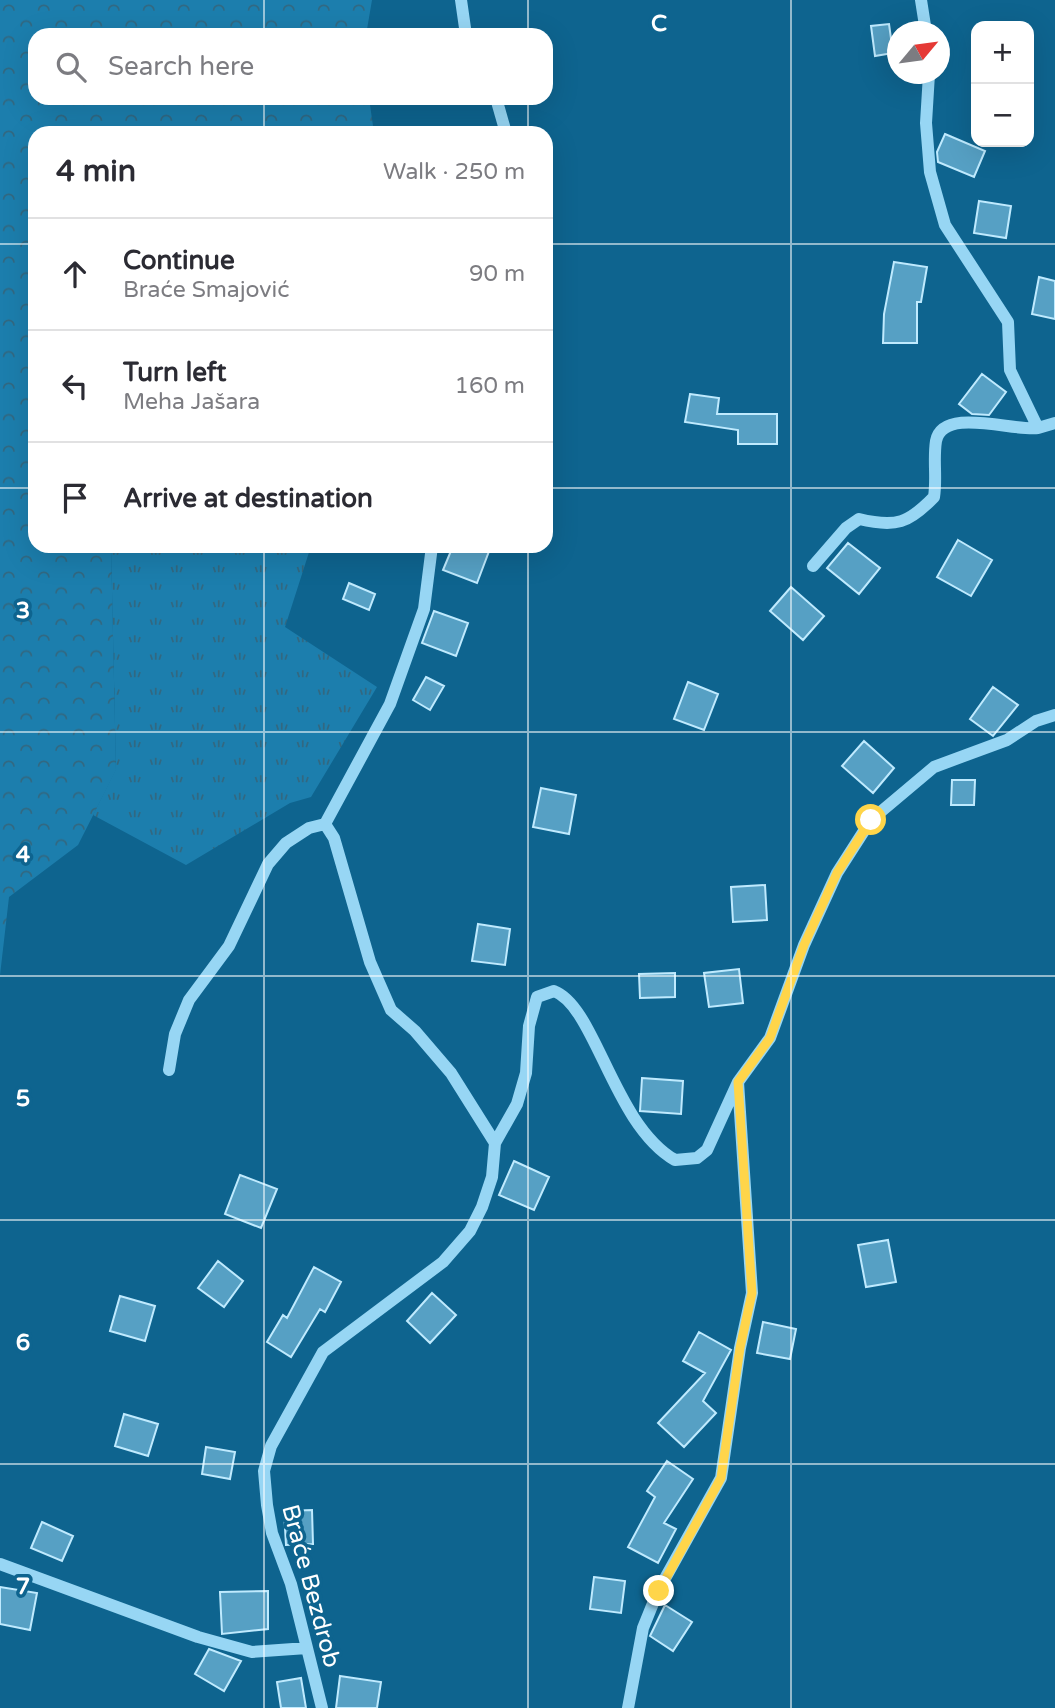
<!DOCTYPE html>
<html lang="en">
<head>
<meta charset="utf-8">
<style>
	body { margin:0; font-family:"Varela Round",sans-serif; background:#f7f7f7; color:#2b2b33 }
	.controls { position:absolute; right:21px; top:21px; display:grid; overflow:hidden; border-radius:14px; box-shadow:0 7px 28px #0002 }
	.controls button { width:63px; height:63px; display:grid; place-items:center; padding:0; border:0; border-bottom:2px solid #e1e1e2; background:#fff; color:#2b2b33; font:35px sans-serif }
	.compass { position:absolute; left:887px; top:21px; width:63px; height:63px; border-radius:50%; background:#fff; box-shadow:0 7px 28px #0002; rotate:61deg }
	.stop { position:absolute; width:21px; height:21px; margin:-16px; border:5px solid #ffd54a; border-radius:50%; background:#fff }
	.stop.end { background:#ffd54a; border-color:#fff; box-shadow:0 2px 7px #0008 }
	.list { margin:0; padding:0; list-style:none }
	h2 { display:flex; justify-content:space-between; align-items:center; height:91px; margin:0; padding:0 28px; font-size:30px }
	h2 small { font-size:23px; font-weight:400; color:#7c7c81 }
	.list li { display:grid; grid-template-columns:46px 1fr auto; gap:21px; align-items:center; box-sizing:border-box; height:112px; padding:0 28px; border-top:2px solid #e1e1e2 }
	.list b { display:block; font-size:26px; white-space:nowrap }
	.list p { margin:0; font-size:23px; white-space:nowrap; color:#7c7c81 }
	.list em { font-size:23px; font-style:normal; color:#7c7c81 }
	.icon { flex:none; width:38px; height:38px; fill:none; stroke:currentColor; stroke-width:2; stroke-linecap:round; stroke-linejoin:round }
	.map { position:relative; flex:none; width:1055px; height:1708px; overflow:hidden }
	.search { position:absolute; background:#fff; box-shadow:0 7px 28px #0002; left:28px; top:28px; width:525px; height:77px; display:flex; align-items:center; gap:18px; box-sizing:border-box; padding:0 24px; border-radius:21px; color:#7c7c81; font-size:26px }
	.panel { position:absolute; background:#fff; box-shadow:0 7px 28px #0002; left:28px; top:126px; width:525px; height:427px; border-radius:21px }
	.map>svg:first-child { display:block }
	.grass { fill:url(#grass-tufts) }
	.forest { fill:url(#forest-crowns) }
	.building { fill:#56a0c4; stroke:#bfeafe; stroke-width:2 }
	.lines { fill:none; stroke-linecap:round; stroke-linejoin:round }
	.minor { stroke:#97d6f4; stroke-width:12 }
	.route { stroke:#ffd54a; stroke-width:9 }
	.grid { fill:none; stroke:#fff; stroke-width:2; stroke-opacity:0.55 }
	.labels { text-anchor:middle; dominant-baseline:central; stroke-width:7; stroke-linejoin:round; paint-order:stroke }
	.street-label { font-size:24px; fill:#fff; stroke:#0e648f }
	.grid-label { font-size:23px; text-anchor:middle; font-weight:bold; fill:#fff; stroke:#0e648f; stroke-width:7; stroke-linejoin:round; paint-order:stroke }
</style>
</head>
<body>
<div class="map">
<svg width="1055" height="1708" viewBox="0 0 1055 1708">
	<defs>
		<pattern id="grass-tufts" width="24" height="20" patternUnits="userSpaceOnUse" patternTransform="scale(1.75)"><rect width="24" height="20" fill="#1c7ead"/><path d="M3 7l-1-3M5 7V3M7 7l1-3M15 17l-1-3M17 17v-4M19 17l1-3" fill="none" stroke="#326881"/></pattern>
		<pattern id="forest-crowns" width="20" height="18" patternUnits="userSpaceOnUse" patternTransform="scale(1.75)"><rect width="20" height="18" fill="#1c7ead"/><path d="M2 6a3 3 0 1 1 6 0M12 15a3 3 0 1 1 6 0" fill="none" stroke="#326881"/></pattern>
	</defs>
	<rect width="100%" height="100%" fill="#0e648f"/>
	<path class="grass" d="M 111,546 L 311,546 L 285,627 L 377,687 L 311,797 L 290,803 L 186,865 L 93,815 L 116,769 Z"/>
	<path class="forest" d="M 0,0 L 372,0 L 366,35 L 35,35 L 35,98 L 369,98 L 374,133 L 35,133 L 35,546 L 111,546 L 116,770 L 78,845 L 9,897 L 0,975 Z"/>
	<path class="building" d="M 889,24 L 893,53 L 875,56 L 871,26 Z
		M 945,134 L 985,151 L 974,177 L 938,162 L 937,152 Z
		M 979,201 L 1011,206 L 1006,238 L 974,233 Z
		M 894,262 L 927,267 L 921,302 L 917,302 L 917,343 L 883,343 L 884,314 Z
		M 1039,277 L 1055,281 L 1055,319 L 1032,314 Z
		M 982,374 L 1006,392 L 989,415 L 972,414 L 959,404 Z
		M 690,394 L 719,398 L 717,414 L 777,414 L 777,444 L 738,444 L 738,430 L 685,422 Z
		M 958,540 L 992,560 L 971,596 L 937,577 Z
		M 848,543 L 880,568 L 859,594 L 827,568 Z
		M 453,546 L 491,546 L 477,583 L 443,570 Z
		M 349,583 L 375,594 L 369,610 L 343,599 Z
		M 791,587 L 824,616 L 803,640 L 770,611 Z
		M 434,611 L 468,623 L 456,656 L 422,643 Z
		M 426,677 L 444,686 L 430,710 L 413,700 Z
		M 688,682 L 718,694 L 704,730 L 674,719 Z
		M 993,687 L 1018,705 L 993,736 L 970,719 Z
		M 864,741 L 894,768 L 873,793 L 842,766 Z
		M 952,780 L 975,780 L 974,805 L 951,805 Z
		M 541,788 L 576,795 L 569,834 L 533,827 Z
		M 765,885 L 767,920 L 733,922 L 731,887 Z
		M 478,924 L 510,929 L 505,965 L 472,961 Z
		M 739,969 L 743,1003 L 709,1007 L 704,973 Z
		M 675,973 L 675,997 L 640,998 L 639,974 Z
		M 642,1078 L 683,1081 L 681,1114 L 640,1111 Z
		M 514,1161 L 549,1177 L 534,1210 L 499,1195 Z
		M 240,1175 L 277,1189 L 261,1228 L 225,1214 Z
		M 888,1240 L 896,1282 L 866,1287 L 858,1245 Z
		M 218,1261 L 243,1281 L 224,1307 L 198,1288 Z
		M 314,1267 L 341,1282 L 325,1312 L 320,1309 L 291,1357 L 267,1342 L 283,1315 L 287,1318 Z
		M 432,1293 L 456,1315 L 430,1343 L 407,1321 Z
		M 120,1296 L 155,1306 L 145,1341 L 110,1331 Z
		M 763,1322 L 796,1329 L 790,1359 L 757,1353 Z
		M 699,1332 L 731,1350 L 703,1401 L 716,1413 L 684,1447 L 658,1423 L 705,1373 L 683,1361 Z
		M 124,1414 L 158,1424 L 148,1456 L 115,1446 Z
		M 206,1447 L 235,1452 L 230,1479 L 202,1474 Z
		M 667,1461 L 693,1479 L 664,1523 L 676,1529 L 658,1563 L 628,1547 L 655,1497 L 647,1491 Z
		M 312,1510 L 313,1544 L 286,1545 L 284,1511 Z
		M 42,1522 L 73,1536 L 62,1561 L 31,1548 Z
		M 594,1577 L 625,1581 L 621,1613 L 590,1609 Z
		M 0,1587 L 37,1593 L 30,1630 L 0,1624 Z
		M 268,1591 L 268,1629 L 222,1634 L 220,1592 Z
		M 665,1605 L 692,1622 L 673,1651 L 650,1636 Z
		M 209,1649 L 241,1661 L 224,1691 L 195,1674 Z
		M 340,1676 L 381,1682 L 377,1708 L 336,1708 Z
		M 301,1678 L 306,1708 L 281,1708 L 277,1682 Z"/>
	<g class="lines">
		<path class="minor" d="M 461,0 L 466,35
			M 921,0 L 926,32
			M 929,74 L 926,123 L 930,172 L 945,225 L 1008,322 L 1010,370 L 1038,428 L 1055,423
			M 496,98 L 506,133
			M 813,566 L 846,528 L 859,519 C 896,528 909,523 934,497 C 937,478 933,460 936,441 C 943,406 1014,432 1038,428
			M 325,824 L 390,704 L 424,609 L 432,546
			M 169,1070 L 175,1034 L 189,1000 L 229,946 L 268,864 L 286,843 L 309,828 L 325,824 L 334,838 L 370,962 L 391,1010 L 415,1031 L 451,1073 L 495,1143
			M 0,1564 L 198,1637 L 252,1652 L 307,1648
			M 322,1708 L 291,1584 L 272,1533 L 267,1505 L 264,1471 L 271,1446 L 323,1352 L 443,1262 L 470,1231 L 482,1207 L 492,1177 L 495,1143 L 517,1104 L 526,1073 L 529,1026 L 537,997 L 554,991 C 596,1007 613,1124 675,1160 L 697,1158 L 707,1150 L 738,1082 L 770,1038 L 804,945 L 837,873 L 871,820 L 934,767 L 1007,740 L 1036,721 L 1055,715
			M 628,1708 L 643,1628 L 658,1591 L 721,1478 L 740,1348 L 752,1293 L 738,1082"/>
	</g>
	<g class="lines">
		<path class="route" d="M 659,1591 L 721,1478 L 740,1348 L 752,1293 L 738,1082 L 770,1038 L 804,945 L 837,873 L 871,820"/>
	</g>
	<path class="grid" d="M 264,0 L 264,35M 528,0 L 528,35M 791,0 L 791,1708M 264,98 L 264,133M 528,98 L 528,133M 0,244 L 35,244M 546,244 L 1055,244M 0,488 L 35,488M 546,488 L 1055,488M 264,546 L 264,1708M 528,546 L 528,1708M 0,732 L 1055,732M 0,976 L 1055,976M 0,1220 L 1055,1220M 0,1464 L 1055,1464"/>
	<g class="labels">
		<g class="street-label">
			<text transform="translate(311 1586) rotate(75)">Braće Bezdrob</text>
		</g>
	</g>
	<g class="grid-label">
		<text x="659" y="31">C</text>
		<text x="23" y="618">3</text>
		<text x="23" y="862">4</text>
		<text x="23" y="1106">5</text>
		<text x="23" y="1350">6</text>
		<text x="23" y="1594">7</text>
	</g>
</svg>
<div class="controls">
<button>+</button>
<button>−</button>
</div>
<svg class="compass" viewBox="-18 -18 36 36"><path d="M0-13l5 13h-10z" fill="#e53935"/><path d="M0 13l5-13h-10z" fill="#7c7c81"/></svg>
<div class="stop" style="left:871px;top:820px"></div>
<div class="stop end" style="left:659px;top:1591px"></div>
<div class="search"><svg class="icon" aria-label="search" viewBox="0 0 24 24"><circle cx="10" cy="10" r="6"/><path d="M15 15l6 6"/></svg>Search here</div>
<section class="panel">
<h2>4 min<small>Walk · 250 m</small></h2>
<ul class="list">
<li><svg class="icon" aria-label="ahead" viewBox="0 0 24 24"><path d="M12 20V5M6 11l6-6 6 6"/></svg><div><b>Continue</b><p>Braće Smajović</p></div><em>90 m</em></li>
<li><svg class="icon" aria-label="left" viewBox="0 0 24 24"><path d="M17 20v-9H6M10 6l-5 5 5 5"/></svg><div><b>Turn left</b><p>Meha Jašara</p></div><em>160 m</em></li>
<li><svg class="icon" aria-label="arrive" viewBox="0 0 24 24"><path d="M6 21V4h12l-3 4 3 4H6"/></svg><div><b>Arrive at destination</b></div></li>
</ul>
</section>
</div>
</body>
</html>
